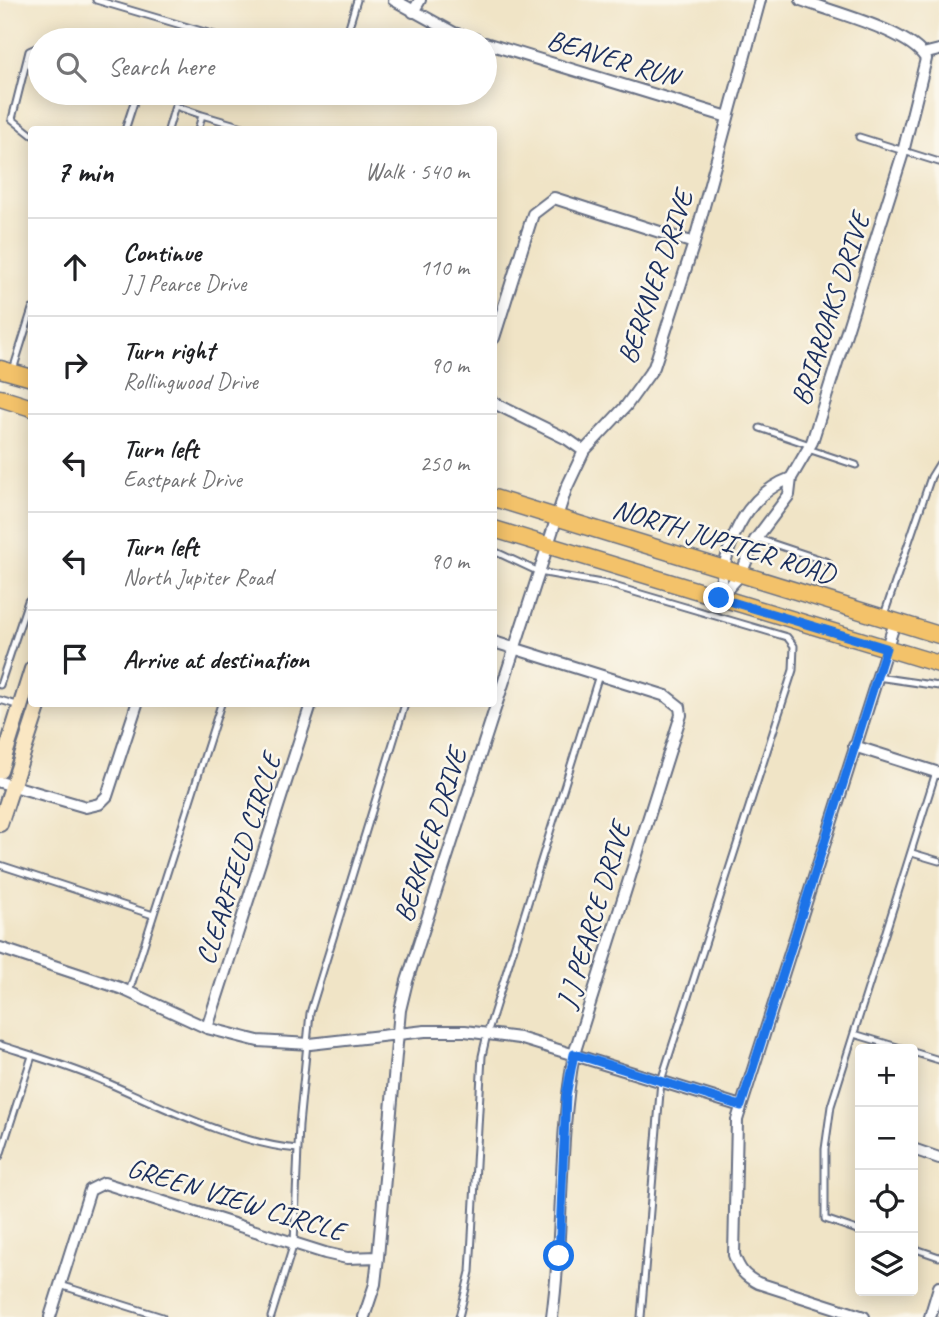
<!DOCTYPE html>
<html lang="en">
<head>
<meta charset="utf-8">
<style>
	body { margin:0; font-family:Caveat,sans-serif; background:#f6f6f6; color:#202124 }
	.controls { position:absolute; right:21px; bottom:21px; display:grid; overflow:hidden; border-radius:7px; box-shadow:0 4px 18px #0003 }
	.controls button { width:63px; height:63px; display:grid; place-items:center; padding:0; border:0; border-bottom:2px solid #e0e0e0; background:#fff; color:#202124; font:35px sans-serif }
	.stop { position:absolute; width:21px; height:21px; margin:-16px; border:5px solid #1a73e8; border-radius:50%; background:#fff }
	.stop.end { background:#1a73e8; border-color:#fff; box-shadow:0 2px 7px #0008 }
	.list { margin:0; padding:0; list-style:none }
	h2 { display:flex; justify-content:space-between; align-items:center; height:91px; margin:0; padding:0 28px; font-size:30px }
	h2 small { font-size:23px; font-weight:400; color:#757577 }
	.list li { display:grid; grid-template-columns:46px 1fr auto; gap:21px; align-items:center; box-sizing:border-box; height:98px; padding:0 28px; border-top:2px solid #e0e0e0 }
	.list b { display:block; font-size:26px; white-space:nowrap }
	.list p { margin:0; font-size:23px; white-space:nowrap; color:#757577 }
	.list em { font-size:23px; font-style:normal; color:#757577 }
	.icon { flex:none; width:38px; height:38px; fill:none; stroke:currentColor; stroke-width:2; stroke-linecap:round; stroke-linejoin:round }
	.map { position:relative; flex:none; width:939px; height:1317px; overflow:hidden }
	.search { position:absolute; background:#fff; box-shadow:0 4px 18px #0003; left:28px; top:28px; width:469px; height:77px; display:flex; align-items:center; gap:18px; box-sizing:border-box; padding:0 24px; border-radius:38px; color:#757577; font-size:26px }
	.panel { position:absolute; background:#fff; box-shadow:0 4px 18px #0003; left:28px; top:126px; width:469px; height:581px; border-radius:7px }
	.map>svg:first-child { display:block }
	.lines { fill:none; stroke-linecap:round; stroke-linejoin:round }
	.lane-casing { stroke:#666e82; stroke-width:9 }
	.street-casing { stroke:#666e82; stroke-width:14 }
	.secondary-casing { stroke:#666e82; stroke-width:18 }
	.primary-casing { stroke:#666e82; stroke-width:19 }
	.lane { stroke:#fff; stroke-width:5 }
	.street { stroke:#fff; stroke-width:10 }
	.secondary { stroke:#fae7c3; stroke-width:14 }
	.primary { stroke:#f3c26a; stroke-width:16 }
	.route { stroke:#1a73e8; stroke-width:9 }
	.labels { text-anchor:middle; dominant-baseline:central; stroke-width:5; stroke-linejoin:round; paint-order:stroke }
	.street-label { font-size:28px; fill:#1b2f5e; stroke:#fbf7ec }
</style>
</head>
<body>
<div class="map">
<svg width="939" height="1317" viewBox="0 0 939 1317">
	<rect width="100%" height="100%" fill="#fbf7ec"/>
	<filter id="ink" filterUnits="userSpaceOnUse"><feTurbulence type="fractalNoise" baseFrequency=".0143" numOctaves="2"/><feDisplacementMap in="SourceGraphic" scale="14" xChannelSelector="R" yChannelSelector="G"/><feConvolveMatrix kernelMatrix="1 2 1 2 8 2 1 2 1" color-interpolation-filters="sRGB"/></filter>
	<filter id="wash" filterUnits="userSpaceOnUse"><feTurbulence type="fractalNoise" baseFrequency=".00686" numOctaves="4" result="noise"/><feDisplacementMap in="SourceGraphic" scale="28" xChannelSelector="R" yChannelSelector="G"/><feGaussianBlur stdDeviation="1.57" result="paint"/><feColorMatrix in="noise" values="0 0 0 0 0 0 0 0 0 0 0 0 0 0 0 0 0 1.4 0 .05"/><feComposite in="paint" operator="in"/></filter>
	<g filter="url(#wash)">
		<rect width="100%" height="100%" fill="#f0e4c6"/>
	</g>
	<g filter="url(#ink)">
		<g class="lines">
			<defs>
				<path id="lane" d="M 96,0 L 232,40
					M 345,40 L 357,0
					M 125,130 L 137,93
					M 168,130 L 175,106 L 202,115
					M 198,130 L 202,115 L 253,130
					M 32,135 L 12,119 L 29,51 L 40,46
					M 859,137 L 939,162
					M 13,370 L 32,309
					M 760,428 L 810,445
					M 808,449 L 856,465
					M 756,538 L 828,562
					M 494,551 L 539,572 L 607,584 L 787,637 L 794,646 L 793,670 L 661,1081 L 641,1317
					M 884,615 L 931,477 L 939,464
					M 877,677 L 939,686
					M 0,685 L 28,601 L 32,602
					M 0,700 L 20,706
					M 912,853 L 939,861
					M 0,865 L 153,915
					M 129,992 L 221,704
					M 854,1034 L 904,1049
					M 0,1045 C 34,1056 68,1066 101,1080 C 159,1105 235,1144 298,1149
					M 913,1052 L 939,1060
					M 0,1156 L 32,1056
					M 860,1231 L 825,1219 L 825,1149 L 831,1106 L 936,772
					M 913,1248 L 939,1257
					M 60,1285 L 162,1317
					M 271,1317 L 294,1243 L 299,1125 L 310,1013 L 405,704
					M 459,1317 L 470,1272 L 482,1056 L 487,1034 L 599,675"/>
				<path id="street" d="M 394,0 L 454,33 L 477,40
					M 413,12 L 420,0
					M 485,43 L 728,117
					M 923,54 L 939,50
					M 494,338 L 533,214 L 554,198 L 694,243
					M 494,403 L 567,439 L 584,451
					M 719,597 C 725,548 741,497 791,478
					M 719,598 L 741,574 L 755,540 L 789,495 L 791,478 L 812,442 L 902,156 L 926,59 C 911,31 832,12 801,0
					M 494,642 L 666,696 L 680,707 L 681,715 L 574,1054 C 558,1141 564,1230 552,1317
					M 854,746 L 939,773
					M 0,782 L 86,807 L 99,804 L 107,796 L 137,704
					M 0,948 L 120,988 L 207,1028 L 258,1041 L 310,1044 L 425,1031 L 465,1031 L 519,1038 L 741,1106
					M 207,1028 L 311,704
					M 916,1150 L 939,1158
					M 50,1317 L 90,1190 L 104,1183 L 325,1253 L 347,1258 L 378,1257
					M 364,1317 L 375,1284 L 378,1257 L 400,1010 L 407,981 L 566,489 L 584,451 L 626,406 L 654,367 L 694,243 L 760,0
					M 864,1317 L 758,1283 C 744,1276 739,1269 734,1255 L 737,1120 L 895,622
					M 930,1317 L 939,1287"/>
				<path id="secondary" d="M 0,771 L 32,669
					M 0,824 L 39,704"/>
				<path id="primary" d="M 0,369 L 32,378
					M 0,398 L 32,408
					M 494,498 L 939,635
					M 494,529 L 939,664"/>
			</defs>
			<use href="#lane" class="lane-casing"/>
			<use href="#street" class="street-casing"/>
			<use href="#secondary" class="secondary-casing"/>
			<use href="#primary" class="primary-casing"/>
			<use href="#lane" class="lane"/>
			<use href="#street" class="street"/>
			<use href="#secondary" class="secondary"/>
			<use href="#primary" class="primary"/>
		</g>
	</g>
	<g class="lines" filter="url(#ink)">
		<path class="route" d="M 559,1256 L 566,1096 L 574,1054 L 741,1106 L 886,648 L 719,598"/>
	</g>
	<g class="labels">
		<g class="street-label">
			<text transform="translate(613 58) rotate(17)">BEAVER RUN</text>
			<text transform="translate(655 277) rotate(-71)">BERKNER DRIVE</text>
			<text transform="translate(830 309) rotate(-72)">BRIAROAKS DRIVE</text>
			<text transform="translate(724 541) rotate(17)">NORTH JUPITER ROAD</text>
			<text transform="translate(430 835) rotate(-72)">BERKNER DRIVE</text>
			<text transform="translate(238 859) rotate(-72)">CLEARFIELD CIRCLE</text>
			<text transform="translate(593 915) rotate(-73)">J J PEARCE DRIVE</text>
			<text transform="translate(236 1199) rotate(17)">GREEN VIEW CIRCLE</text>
		</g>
	</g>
</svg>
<div class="controls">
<button>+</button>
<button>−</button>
<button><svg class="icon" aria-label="locate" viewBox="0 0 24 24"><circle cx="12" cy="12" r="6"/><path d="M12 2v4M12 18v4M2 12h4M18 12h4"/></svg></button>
<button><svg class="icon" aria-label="layers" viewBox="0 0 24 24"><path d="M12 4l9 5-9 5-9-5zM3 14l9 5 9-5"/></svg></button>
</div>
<div class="stop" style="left:559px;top:1256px"></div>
<div class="stop end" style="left:719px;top:598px"></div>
<div class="search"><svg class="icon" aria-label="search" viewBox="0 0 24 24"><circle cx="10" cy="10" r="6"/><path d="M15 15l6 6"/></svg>Search here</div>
<section class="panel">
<h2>7 min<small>Walk · 540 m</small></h2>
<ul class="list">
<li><svg class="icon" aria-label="ahead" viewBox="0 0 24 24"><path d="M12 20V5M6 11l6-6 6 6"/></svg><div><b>Continue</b><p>J J Pearce Drive</p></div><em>110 m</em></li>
<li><svg class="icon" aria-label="right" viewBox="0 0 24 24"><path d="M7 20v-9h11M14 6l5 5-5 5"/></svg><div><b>Turn right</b><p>Rollingwood Drive</p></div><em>90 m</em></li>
<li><svg class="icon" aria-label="left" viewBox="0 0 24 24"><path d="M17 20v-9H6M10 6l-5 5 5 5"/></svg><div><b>Turn left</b><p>Eastpark Drive</p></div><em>250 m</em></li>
<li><svg class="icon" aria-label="left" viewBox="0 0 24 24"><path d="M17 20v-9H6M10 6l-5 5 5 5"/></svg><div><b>Turn left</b><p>North Jupiter Road</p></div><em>90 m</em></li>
<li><svg class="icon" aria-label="arrive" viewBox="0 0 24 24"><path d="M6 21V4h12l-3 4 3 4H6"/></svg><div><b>Arrive at destination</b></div></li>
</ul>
</section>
</div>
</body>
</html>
